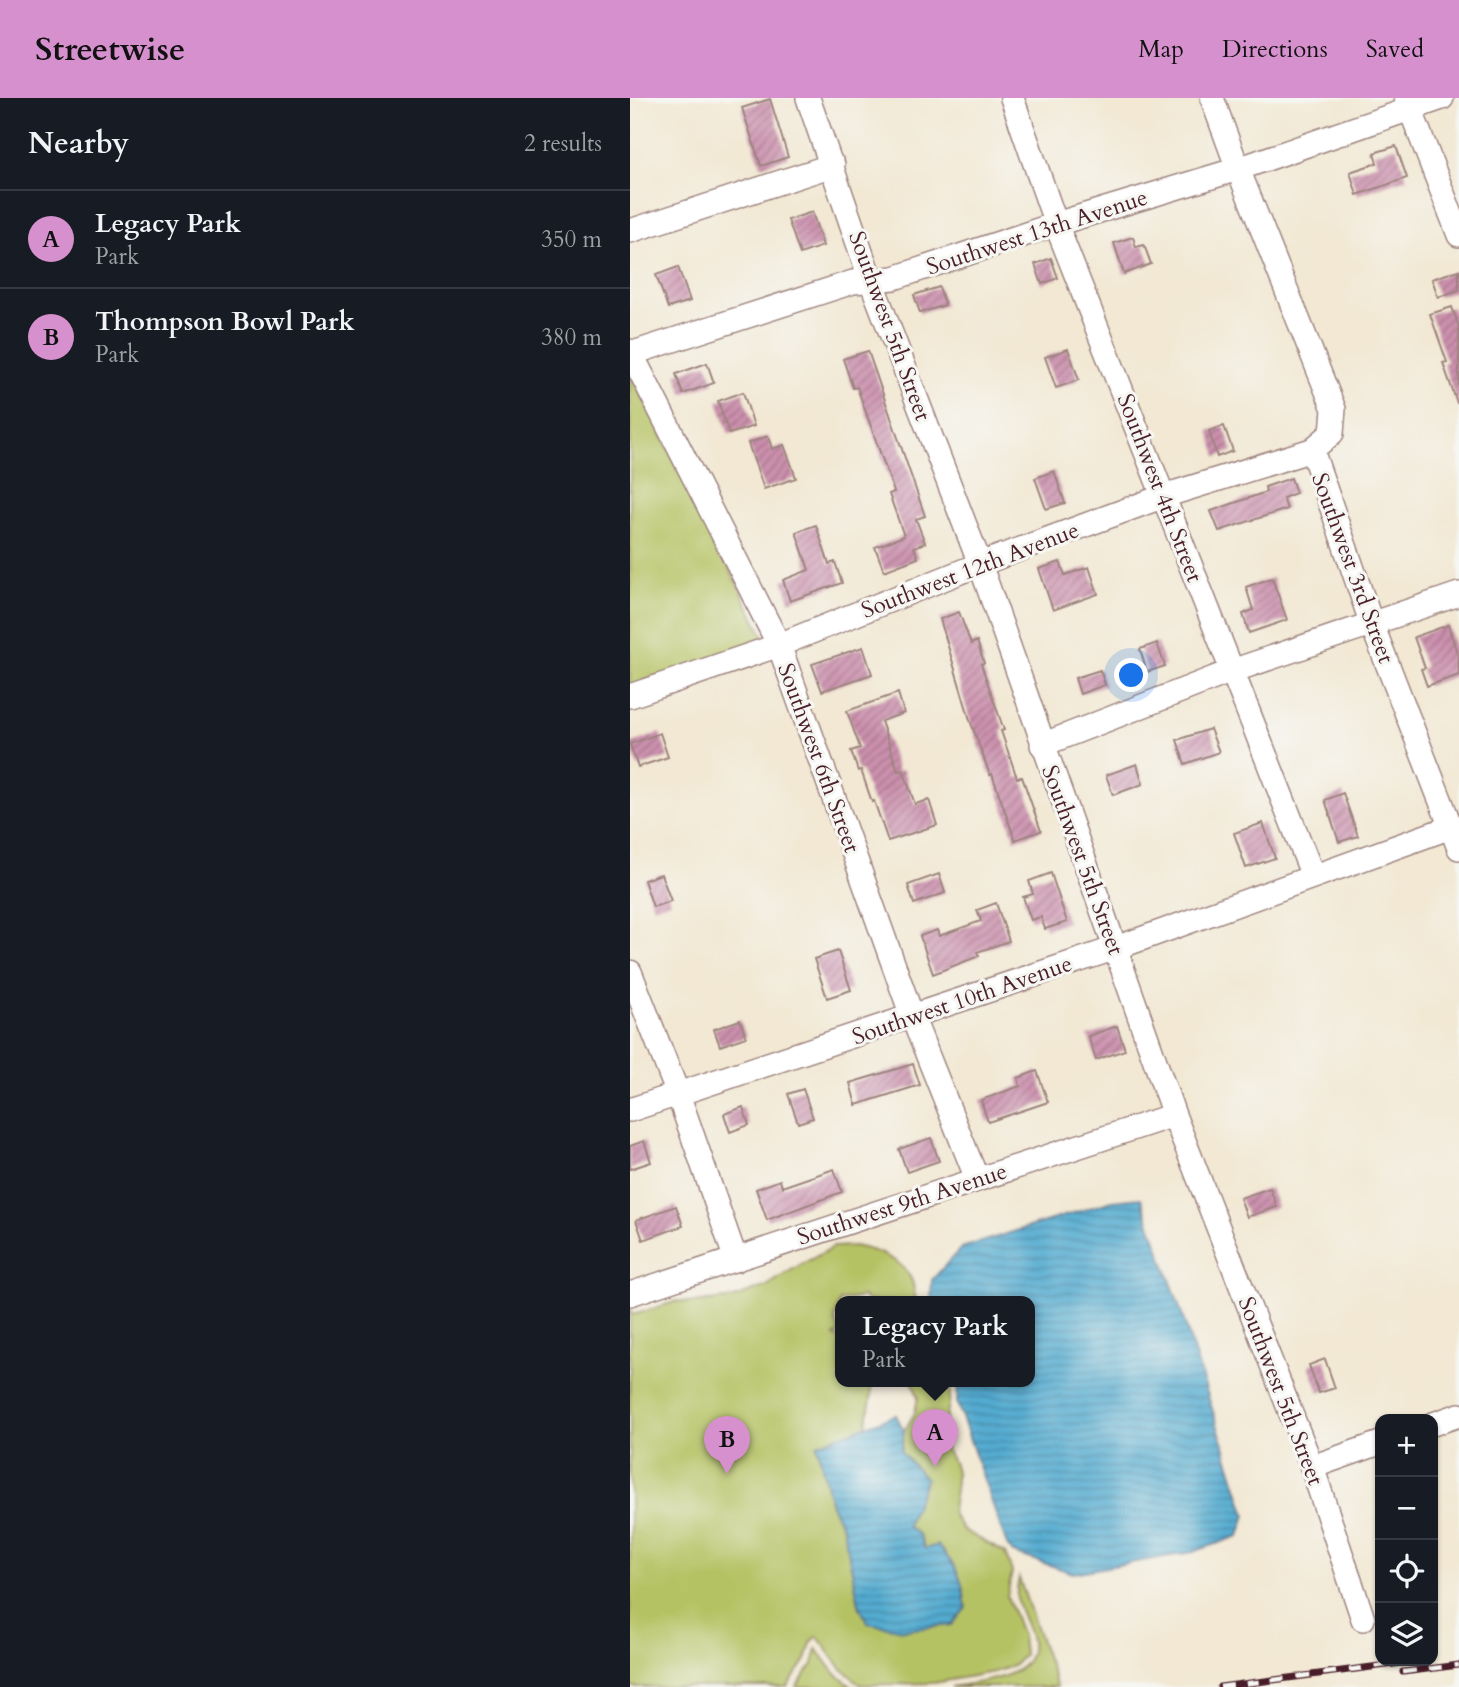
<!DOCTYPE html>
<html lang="en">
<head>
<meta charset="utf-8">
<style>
	body { margin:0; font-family:Cardo,serif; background:#242831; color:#f1f3f6 }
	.controls { position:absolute; right:21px; bottom:21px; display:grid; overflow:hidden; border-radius:14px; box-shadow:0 2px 5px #0004 }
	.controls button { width:63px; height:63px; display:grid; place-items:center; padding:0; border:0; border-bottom:2px solid #363941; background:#171b24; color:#f1f3f6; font:35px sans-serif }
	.you { position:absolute; left:502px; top:578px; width:24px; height:24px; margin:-18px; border:5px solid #fff; border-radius:50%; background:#1a73e8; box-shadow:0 0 0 10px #1a73e833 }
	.badge { display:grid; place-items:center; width:46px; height:46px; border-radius:50%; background:#d690ce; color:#111; font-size:23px; font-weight:700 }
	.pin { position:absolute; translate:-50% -58px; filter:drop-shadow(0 2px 4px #0008) }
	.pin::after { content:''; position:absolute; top:37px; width:24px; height:21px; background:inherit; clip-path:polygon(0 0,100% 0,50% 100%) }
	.popup { position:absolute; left:205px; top:1198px; width:200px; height:91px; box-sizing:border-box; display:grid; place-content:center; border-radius:14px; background:#171b24; filter:drop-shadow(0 2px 5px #0005); font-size:23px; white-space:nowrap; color:#9ea1a6 }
	.popup b { font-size:26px; color:#f1f3f6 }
	.popup::after { content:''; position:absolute; left:50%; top:100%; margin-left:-14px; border:14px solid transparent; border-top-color:#171b24 }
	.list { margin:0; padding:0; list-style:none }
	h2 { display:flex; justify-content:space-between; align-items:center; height:91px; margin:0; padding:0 28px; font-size:30px }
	h2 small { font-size:23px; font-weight:400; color:#9ea1a6 }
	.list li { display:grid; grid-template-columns:46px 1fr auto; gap:21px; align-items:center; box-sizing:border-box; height:98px; padding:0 28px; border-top:2px solid #363941 }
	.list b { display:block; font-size:26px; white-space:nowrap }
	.list p { margin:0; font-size:23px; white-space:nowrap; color:#9ea1a6 }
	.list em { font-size:23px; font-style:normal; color:#9ea1a6 }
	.icon { flex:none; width:38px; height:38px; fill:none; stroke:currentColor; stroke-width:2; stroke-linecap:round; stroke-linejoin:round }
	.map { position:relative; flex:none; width:829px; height:1589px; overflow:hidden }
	header { display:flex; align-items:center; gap:42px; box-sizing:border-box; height:98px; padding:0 35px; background:#d690ce; color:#111 }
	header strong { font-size:33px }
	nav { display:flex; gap:38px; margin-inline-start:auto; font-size:24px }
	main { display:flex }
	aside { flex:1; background:#171b24 }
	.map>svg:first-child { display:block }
	.park { fill:#b5c263; stroke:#807047; stroke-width:2 }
	.water { fill:url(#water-rules); stroke:#4e657e; stroke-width:2 }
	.building { fill:url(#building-hatch) }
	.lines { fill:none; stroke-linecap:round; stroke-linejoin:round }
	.minor-casing { stroke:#9e847f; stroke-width:26 }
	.minor { stroke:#fff; stroke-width:23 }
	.rail-casing { stroke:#4a1f2b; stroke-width:7 }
	.rail { stroke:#f6f6f2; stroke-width:4.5; stroke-dasharray:13; stroke-linecap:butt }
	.labels { text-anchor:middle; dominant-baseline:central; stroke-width:6; stroke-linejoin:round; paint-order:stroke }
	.street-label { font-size:23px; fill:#4a1f2b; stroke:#f6f6f2 }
</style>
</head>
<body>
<header>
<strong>Streetwise</strong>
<nav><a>Map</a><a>Directions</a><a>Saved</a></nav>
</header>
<main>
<aside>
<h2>Nearby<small>2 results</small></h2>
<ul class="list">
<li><span class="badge">A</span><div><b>Legacy Park</b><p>Park</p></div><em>350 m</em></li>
<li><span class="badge">B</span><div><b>Thompson Bowl Park</b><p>Park</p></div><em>380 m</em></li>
</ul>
</aside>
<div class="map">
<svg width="829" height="1589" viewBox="0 0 829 1589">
	<defs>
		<pattern id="water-rules" width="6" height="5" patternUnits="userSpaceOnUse" patternTransform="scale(1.75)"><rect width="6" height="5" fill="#53abd0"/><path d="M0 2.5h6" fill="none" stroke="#478ba9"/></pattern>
		<pattern id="building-hatch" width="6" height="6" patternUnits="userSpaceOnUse" patternTransform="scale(1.75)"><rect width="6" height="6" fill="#cb90ad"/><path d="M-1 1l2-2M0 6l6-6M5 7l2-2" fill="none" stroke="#a7758d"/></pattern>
	</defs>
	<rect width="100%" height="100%" fill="#f6f6f2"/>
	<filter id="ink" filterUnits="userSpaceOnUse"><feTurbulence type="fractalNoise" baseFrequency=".0143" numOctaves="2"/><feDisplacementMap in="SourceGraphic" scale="14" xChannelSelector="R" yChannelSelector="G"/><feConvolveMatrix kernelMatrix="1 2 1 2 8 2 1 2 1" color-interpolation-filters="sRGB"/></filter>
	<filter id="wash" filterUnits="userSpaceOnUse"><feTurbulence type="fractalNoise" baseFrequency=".00686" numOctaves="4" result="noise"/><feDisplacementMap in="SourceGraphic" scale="28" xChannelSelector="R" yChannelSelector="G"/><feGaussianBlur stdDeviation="1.57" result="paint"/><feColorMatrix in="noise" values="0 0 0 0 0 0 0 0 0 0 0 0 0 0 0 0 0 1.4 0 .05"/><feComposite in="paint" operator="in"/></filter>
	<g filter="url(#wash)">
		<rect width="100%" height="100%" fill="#f2e8d3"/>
		<path class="park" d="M 0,274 L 136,543 L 0,590 Z
			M 224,1148 C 244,1152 272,1160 281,1181 C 285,1188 283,1196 287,1203 L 239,1203 L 233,1199 L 210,1203 L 205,1221 L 210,1235 L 204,1238 L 210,1241 L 210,1283 L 240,1283 L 242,1295 L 236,1328 L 187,1347 L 201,1407 L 213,1430 L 230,1510 L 295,1451 L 289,1437 L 277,1428 L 296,1381 L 271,1354 L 274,1333 L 285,1315 L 288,1299 L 282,1283 L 321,1283 L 319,1306 L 311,1344 C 334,1377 325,1378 322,1415 L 333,1432 L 375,1455 L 382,1474 L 377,1498 L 392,1538 L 394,1557 L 383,1568 L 364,1574 L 304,1585 L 231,1587 L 211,1570 L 187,1538 L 181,1545 L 176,1562 L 157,1589 L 0,1589 L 0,1210 L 3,1217 L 47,1203 L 64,1205 L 104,1200 L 137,1188 L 163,1171 L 203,1149 Z
			M 389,1480 L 427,1589 L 321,1589 C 352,1583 417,1581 398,1532 C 390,1510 383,1505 389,1480 Z
			M 187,1551 L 205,1575 L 222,1589 L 166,1589 L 183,1566 Z"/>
		<path class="water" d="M 511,1100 L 548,1204 L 616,1417 L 609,1438 L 563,1454 L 443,1475 L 383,1455 L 377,1447 L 327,1305 L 328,1283 L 400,1283 L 400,1203 L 301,1203 L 302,1182 L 331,1150 L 482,1103 Z
			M 266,1317 L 274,1333 L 271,1354 L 296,1381 L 277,1428 L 289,1437 L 295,1451 L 307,1447 C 327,1468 333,1481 336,1510 L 322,1527 L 273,1532 L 238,1525 L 230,1510 L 213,1430 L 201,1407 L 187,1346 Z"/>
		<g id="blocks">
			<path class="building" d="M 140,1 L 158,59 L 131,68 L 112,10 Z
				M 766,48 L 777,80 L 727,97 L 720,74 L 747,65 L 744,55 Z
				M 182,114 L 193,148 L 170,156 L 158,122 Z
				M 503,139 L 506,149 L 514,147 L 521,166 L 494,176 L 484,145 Z
				M 421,160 L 428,180 L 412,186 L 405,166 Z
				M 48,169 L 60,203 L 38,210 L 26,177 Z
				M 829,172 L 829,192 L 808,199 L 802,181 Z
				M 309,189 L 315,207 L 290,215 L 284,197 Z
				M 822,209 L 829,229 L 829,305 L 827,305 L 813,265 L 817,264 L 800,216 Z
				M 438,251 L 449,282 L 426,290 L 415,259 Z
				M 238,253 L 295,418 L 286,421 L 295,445 L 284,449 L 288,460 L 254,473 L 245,449 L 274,438 L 259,396 L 264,394 L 227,289 L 223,290 L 213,261 Z
				M 77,265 L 84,285 L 53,296 L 46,276 Z
				M 113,294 L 124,328 L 99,336 L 88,303 Z
				M 594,328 L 603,353 L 587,359 L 579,333 Z
				M 138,338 L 142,351 L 154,347 L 166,380 L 134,391 L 118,345 Z
				M 424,373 L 435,405 L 416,411 L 405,380 Z
				M 661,380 L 666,395 L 653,400 L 657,411 L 589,433 L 581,413 L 636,394 L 635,389 Z
				M 186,427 L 199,466 L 205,464 L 212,485 L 160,503 L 153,482 L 179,472 L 166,434 Z
				M 430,464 L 435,477 L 459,469 L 468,496 L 423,512 L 409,471 Z
				M 642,480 L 657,522 L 619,535 L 613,516 L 623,512 L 616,489 Z
				M 329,514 L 341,546 L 347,543 L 354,565 L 351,566 L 374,632 L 371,633 L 387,680 L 392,679 L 411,733 L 385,742 L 362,676 L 360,677 L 340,622 L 310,521 Z
				M 818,527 L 829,561 L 829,577 L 797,588 L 791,571 L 795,570 L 784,539 Z
				M 527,545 L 535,568 L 517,574 L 510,551 Z
				M 233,549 L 242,576 L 192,593 L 182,566 Z
				M 470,572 L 475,587 L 450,596 L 445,580 Z
				M 268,595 L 274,615 L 251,623 L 268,673 L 273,672 L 285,706 L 299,702 L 307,727 L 258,743 L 244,703 L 242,704 L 231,672 L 228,673 L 221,653 L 230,650 L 217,613 Z
				M 580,631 L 589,654 L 555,666 L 547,642 Z
				M 30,635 L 38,659 L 8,669 L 0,646 Z
				M 507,666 L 513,686 L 483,697 L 476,677 Z
				M 713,695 L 728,738 L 709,744 L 695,702 Z
				M 633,725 L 645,760 L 616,770 L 604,735 Z
				M 421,775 L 437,824 L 415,831 L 411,819 L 401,822 L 393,799 L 403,796 L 399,783 Z
				M 31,776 L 41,803 L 23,809 L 14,782 Z
				M 309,776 L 315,795 L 284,806 L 278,787 Z
				M 366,805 L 379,843 L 347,854 L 349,858 L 303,876 L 290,838 L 307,832 L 309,838 L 351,823 L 347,812 Z
				M 208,853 L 221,892 L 197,900 L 184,861 Z
				M 110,922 L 116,939 L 90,948 L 84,931 Z
				M 487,928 L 495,952 L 466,962 L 458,938 Z
				M 283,966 L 290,987 L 226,1007 L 220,985 Z
				M 407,973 L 418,1004 L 358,1024 L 351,1002 L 390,988 L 388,980 Z
				M 173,991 L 183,1020 L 168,1025 L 158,996 Z
				M 113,1009 L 119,1027 L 100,1034 L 94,1016 Z
				M 301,1040 L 309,1063 L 277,1074 L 269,1051 Z
				M 14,1043 L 21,1064 L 0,1071 L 0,1048 Z
				M 204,1071 L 212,1094 L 137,1122 L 126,1091 L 150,1082 L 152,1089 Z
				M 640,1090 L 647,1109 L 617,1119 L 610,1100 Z
				M 46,1108 L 53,1128 L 13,1142 L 6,1122 Z
				M 695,1261 L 705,1290 L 689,1295 L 679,1267 Z"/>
		</g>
	</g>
	<g filter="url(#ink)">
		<use href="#blocks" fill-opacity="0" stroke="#9e847f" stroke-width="2"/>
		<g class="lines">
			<defs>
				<path id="minor" d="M 178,0 L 241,183 L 350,466 L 544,1017 L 682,1369 L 733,1521
					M 382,0 L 426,126 L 683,778
					M 582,0 L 608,71 L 704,311 L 702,335 L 682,352 L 741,524 L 829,750
					M 776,0 L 829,137
					M 0,133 L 203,67
					M 0,253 L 149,547 L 282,918 L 347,1081
					M 0,256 L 223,184 L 264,180 L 426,126 L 608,71 L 812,0
					M 0,598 L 149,547 L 350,466 L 534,398 L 682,352
					M 412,647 L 602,573 L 829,496
					M 0,874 L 48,996 L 106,1162
					M 0,1012 L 486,850 L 821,729
					M 0,1196 L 544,1017
					M 803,1326 L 829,1317
					M 682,1369 L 750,1345"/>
			</defs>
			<use href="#minor" class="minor-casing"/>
			<use href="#minor" class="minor"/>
			<defs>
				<path id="rail" d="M 773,1574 L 829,1567
					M 590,1589 L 787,1563"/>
			</defs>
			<use href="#rail" class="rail-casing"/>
			<use href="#rail" class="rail"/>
		</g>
	</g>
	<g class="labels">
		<g class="street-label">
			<text transform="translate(407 134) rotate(-18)">Southwest 13th Avenue</text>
			<text transform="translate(260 228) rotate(70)">Southwest 5th Street</text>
			<text transform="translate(530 390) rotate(69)">Southwest 4th Street</text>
			<text transform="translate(723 470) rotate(70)">Southwest 3rd Street</text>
			<text transform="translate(340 472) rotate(-21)">Southwest 12th Avenue</text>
			<text transform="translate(189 660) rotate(70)">Southwest 6th Street</text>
			<text transform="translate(453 762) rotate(70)">Southwest 5th Street</text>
			<text transform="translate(332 902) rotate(-19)">Southwest 10th Avenue</text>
			<text transform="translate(272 1106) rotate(-18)">Southwest 9th Avenue</text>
			<text transform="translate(651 1293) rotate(69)">Southwest 5th Street</text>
		</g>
	</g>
</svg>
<div class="controls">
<button>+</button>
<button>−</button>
<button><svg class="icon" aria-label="locate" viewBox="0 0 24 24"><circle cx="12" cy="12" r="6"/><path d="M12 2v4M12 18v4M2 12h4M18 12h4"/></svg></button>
<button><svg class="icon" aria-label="layers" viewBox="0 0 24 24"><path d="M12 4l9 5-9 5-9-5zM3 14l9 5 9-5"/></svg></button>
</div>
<div class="you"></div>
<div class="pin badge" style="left:305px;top:1369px">A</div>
<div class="popup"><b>Legacy Park</b>Park</div>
<div class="pin badge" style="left:97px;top:1376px">B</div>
</div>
</main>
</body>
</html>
